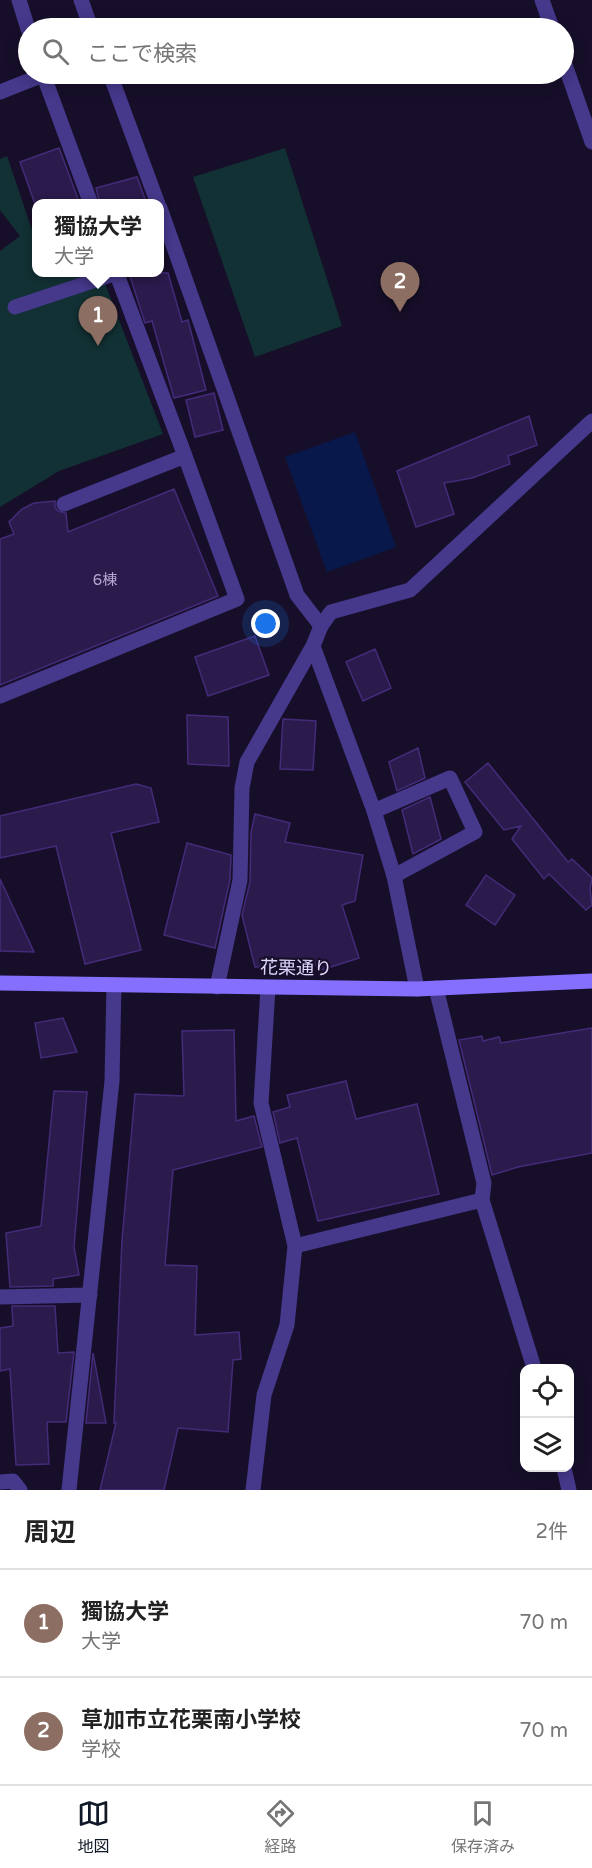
<!DOCTYPE html>
<html lang="ja">
<head>
<meta charset="utf-8">
<style>
	body { margin:0; font-family:"Varela Round","Noto Sans JP",sans-serif; background:#f2f2f2; color:#222 }
	.controls { position:absolute; right:18px; bottom:18px; display:grid; overflow:hidden; border-radius:12px; box-shadow:0 3px 15px #0003 }
	.controls button { width:54px; height:54px; display:grid; place-items:center; padding:0; border:0; border-bottom:2px solid #e0e0e0; background:#fff; color:#222; font:30px sans-serif }
	.you { position:absolute; left:266px; top:624px; width:21px; height:21px; margin:-15px; border:4px solid #fff; border-radius:50%; background:#1a73e8; box-shadow:0 0 0 9px #1a73e833 }
	.badge { display:grid; place-items:center; width:39px; height:39px; border-radius:50%; background:#111827; color:#fff; font-size:20px; font-weight:700 }
	.pin { position:absolute; translate:-50% -50px; filter:drop-shadow(0 2px 3px #0008) }
	.pin::after { content:''; position:absolute; top:32px; width:21px; height:18px; background:inherit; clip-path:polygon(0 0,100% 0,50% 100%) }
	.popup { position:absolute; left:32px; top:199px; width:132px; height:78px; box-sizing:border-box; display:grid; place-content:center; border-radius:12px; background:#fff; filter:drop-shadow(0 2px 4px #0005); font-size:20px; white-space:nowrap; color:#767676 }
	.popup b { font-size:22px; color:#222 }
	.popup::after { content:''; position:absolute; left:50%; top:100%; margin-left:-12px; border:12px solid transparent; border-top-color:#fff }
	.list { margin:0; padding:0; list-style:none }
	h2 { display:flex; justify-content:space-between; align-items:center; height:78px; margin:0; padding:0 24px; font-size:26px }
	h2 small { font-size:20px; font-weight:400; color:#767676 }
	.list li { display:grid; grid-template-columns:39px 1fr auto; gap:18px; align-items:center; box-sizing:border-box; height:108px; padding:0 24px; border-top:2px solid #e0e0e0 }
	.list b { display:block; font-size:22px; white-space:nowrap }
	.list p { margin:0; font-size:20px; white-space:nowrap; color:#767676 }
	.list em { font-size:20px; font-style:normal; color:#767676 }
	.icon { flex:none; width:33px; height:33px; fill:none; stroke:currentColor; stroke-width:2; stroke-linecap:round; stroke-linejoin:round }
	.map { position:relative; flex:none; width:592px; height:1490px; overflow:hidden }
	.search { position:absolute; background:#fff; box-shadow:0 3px 15px #0003; left:18px; right:18px; top:18px; height:66px; display:flex; align-items:center; gap:15px; box-sizing:border-box; padding:0 21px; border-radius:33px; color:#767676; font-size:22px }
	.sheet { height:294px; background:#fff }
	nav { display:flex; justify-content:space-around; align-items:center; box-sizing:border-box; height:84px; border-top:2px solid #e0e0e0; background:#fff; font-size:16px; color:#767676 }
	nav a { display:grid; justify-items:center; gap:3px }
	nav .on { color:#111827 }
	.map>svg:first-child { display:block }
	.green { fill:#123134 }
	.water { fill:#08184a }
	.building { fill:#2b1a4c; stroke:#442b79; stroke-width:1.5 }
	.lines { fill:none; stroke-linecap:round; stroke-linejoin:round }
	.lane { stroke:#46388b; stroke-width:15 }
	.street { stroke:#46388b; stroke-width:15 }
	.secondary { stroke:#856fff; stroke-width:15 }
	.labels { text-anchor:middle; dominant-baseline:central; stroke-width:4.5; stroke-linejoin:round; paint-order:stroke }
	.number-label { font-size:15px; fill:#b4a8d2 }
	.street-label { font-size:18px; fill:#e1d8ff; stroke:#170f2a }
</style>
</head>
<body>
<div class="map">
<svg width="592" height="1490" viewBox="0 0 592 1490">
	<rect width="100%" height="100%" fill="#170f2a"/>
	<path class="green" d="M 285,148 L 342,326 L 255,357 L 193,177 Z
		M 7,156 L 36,242 L 36,272 L 48,274 L 101,273 L 163,434 L 59,471 L 0,507 L 0,251 L 20,236 L 0,210 L 0,159 Z"/>
	<path class="water" d="M 355,432 L 396,547 L 327,572 L 285,457 Z"/>
	<path class="building" d="M 59,148 L 80,204 L 35,204 L 20,162 Z
		M 137,177 L 147,204 L 100,204 L 96,188 Z
		M 129,273 L 168,273 L 182,322 L 188,320 L 206,390 L 174,398 L 152,321 L 145,323 Z
		M 214,393 L 223,430 L 195,437 L 186,400 Z
		M 529,416 L 537,445 L 508,456 L 510,464 L 472,478 L 444,483 L 454,514 L 416,527 L 397,471 Z
		M 174,489 L 218,596 L 0,685 L 0,539 L 14,534 L 9,522 L 22,509 L 34,503 L 55,501 L 55,507 L 58,511 L 66,513 L 68,532 Z
		M 255,636 L 269,675 L 208,696 L 195,657 Z
		M 375,649 L 391,688 L 363,701 L 346,662 Z
		M 187,715 L 228,717 L 229,766 L 188,764 Z
		M 283,719 L 316,721 L 313,770 L 280,769 Z
		M 418,748 L 425,778 L 397,791 L 389,762 Z
		M 488,763 L 568,862 L 572,859 L 592,878 L 590,889 L 592,905 L 586,910 L 549,874 L 544,879 L 512,839 L 521,826 L 504,830 L 465,782 Z
		M 136,784 L 151,788 L 159,822 L 111,833 L 141,950 L 85,964 L 56,846 L 0,858 L 0,816 Z
		M 430,797 L 441,839 L 413,854 L 402,810 Z
		M 255,814 L 290,823 L 285,842 L 363,855 L 355,901 L 342,905 L 359,958 L 318,971 L 317,965 L 255,967 L 242,915 L 250,882 L 251,832 Z
		M 187,843 L 231,855 L 230,879 L 215,948 L 164,935 Z
		M 486,875 L 515,895 L 495,925 L 466,905 Z
		M 0,879 L 34,952 L 0,951 Z
		M 63,1018 L 77,1052 L 41,1058 L 35,1023 Z
		M 592,1028 L 592,1153 L 518,1167 L 492,1175 L 459,1040 L 482,1036 L 483,1041 L 499,1037 L 501,1043 Z
		M 234,1030 L 236,1121 L 254,1116 L 262,1147 L 173,1170 L 165,1265 L 197,1266 L 195,1335 L 239,1332 L 241,1359 L 233,1360 L 228,1432 L 178,1428 L 164,1490 L 100,1490 L 116,1423 L 114,1423 L 122,1240 L 135,1094 L 184,1096 L 182,1031 Z
		M 346,1081 L 356,1119 L 417,1104 L 439,1194 L 318,1221 L 297,1138 L 280,1143 L 273,1112 L 290,1107 L 287,1095 Z
		M 54,1091 L 87,1092 L 74,1247 L 79,1275 L 53,1279 L 53,1286 L 10,1287 L 6,1233 L 41,1226 Z
		M 12,1306 L 55,1306 L 58,1353 L 74,1352 L 66,1422 L 47,1422 L 49,1464 L 16,1465 L 10,1369 L 0,1371 L 0,1328 L 13,1326 Z
		M 93,1353 L 106,1423 L 86,1423 Z"/>
	<g class="lines">
		<path class="lane" d="M 19,0 L 28,29
			M 81,0 L 91,28
			M 43,74 L 91,204
			M 110,74 L 158,204
			M 0,92 L 43,75
			M 160,208 L 297,595 L 321,626
			M 15,307 L 117,273
			M 64,504 L 185,456 L 116,272
			M 0,696 L 237,599 L 185,456
			M 374,811 L 450,778 L 475,832 L 394,876
			M 217,987 L 240,880 L 242,788 L 247,762 L 313,646
			M 436,988 L 484,1183 L 482,1200
			M 0,1297 L 90,1295
			M 0,1482 L 13,1481 L 20,1490
			M 69,1490 L 112,1081 L 114,985"/>
		<path class="street" d="M 542,0 L 552,28
			M 564,62 L 592,142
			M 417,989 L 394,876 L 374,811 L 313,646 L 321,626 L 331,612 L 410,590 L 592,421
			M 295,1246 L 482,1200 L 534,1368
			M 564,1468 L 569,1490
			M 253,1490 L 264,1395 L 287,1325 L 295,1246 L 261,1103 L 268,988"/>
		<path class="secondary" d="M 0,983 L 417,989 L 592,981"/>
	</g>
	<g class="labels">
		<g class="number-label">
			<text x="105" y="580">6棟</text>
		</g>
		<g class="street-label">
			<text transform="translate(296 968) rotate(1)">花栗通り</text>
		</g>
	</g>
</svg>
<div class="controls">
<button><svg class="icon" aria-label="locate" viewBox="0 0 24 24"><circle cx="12" cy="12" r="6"/><path d="M12 2v4M12 18v4M2 12h4M18 12h4"/></svg></button>
<button><svg class="icon" aria-label="layers" viewBox="0 0 24 24"><path d="M12 4l9 5-9 5-9-5zM3 14l9 5 9-5"/></svg></button>
</div>
<div class="you"></div>
<div class="pin badge" style="left:98px;top:346px;background:#8d6e63">1</div>
<div class="popup"><b>獨協大学</b>大学</div>
<div class="pin badge" style="left:400px;top:312px;background:#8d6e63">2</div>
<div class="search"><svg class="icon" aria-label="search" viewBox="0 0 24 24"><circle cx="10" cy="10" r="6"/><path d="M15 15l6 6"/></svg>ここで検索</div>
</div>
<section class="sheet">
<h2>周辺<small>2件</small></h2>
<ul class="list">
<li><span class="badge" style="background:#8d6e63">1</span><div><b>獨協大学</b><p>大学</p></div><em>70 m</em></li>
<li><span class="badge" style="background:#8d6e63">2</span><div><b>草加市立花栗南小学校</b><p>学校</p></div><em>70 m</em></li>
</ul>
</section>
<nav>
<a class="on"><svg class="icon" aria-label="map" viewBox="0 0 24 24"><path d="M3 6l6-2 6 2 6-2v14l-6 2-6-2-6 2zM9 4v14M15 6v14"/></svg>地図</a>
<a><svg class="icon" aria-label="directions" viewBox="0 0 24 24"><path d="M12 3l9 9-9 9-9-9zM9 14v-3h6M13 9l2 2-2 2"/></svg>経路</a>
<a><svg class="icon" aria-label="saved" viewBox="0 0 24 24"><path d="M7 4h10v16l-5-4-5 4z"/></svg>保存済み</a>
</nav>
</body>
</html>
